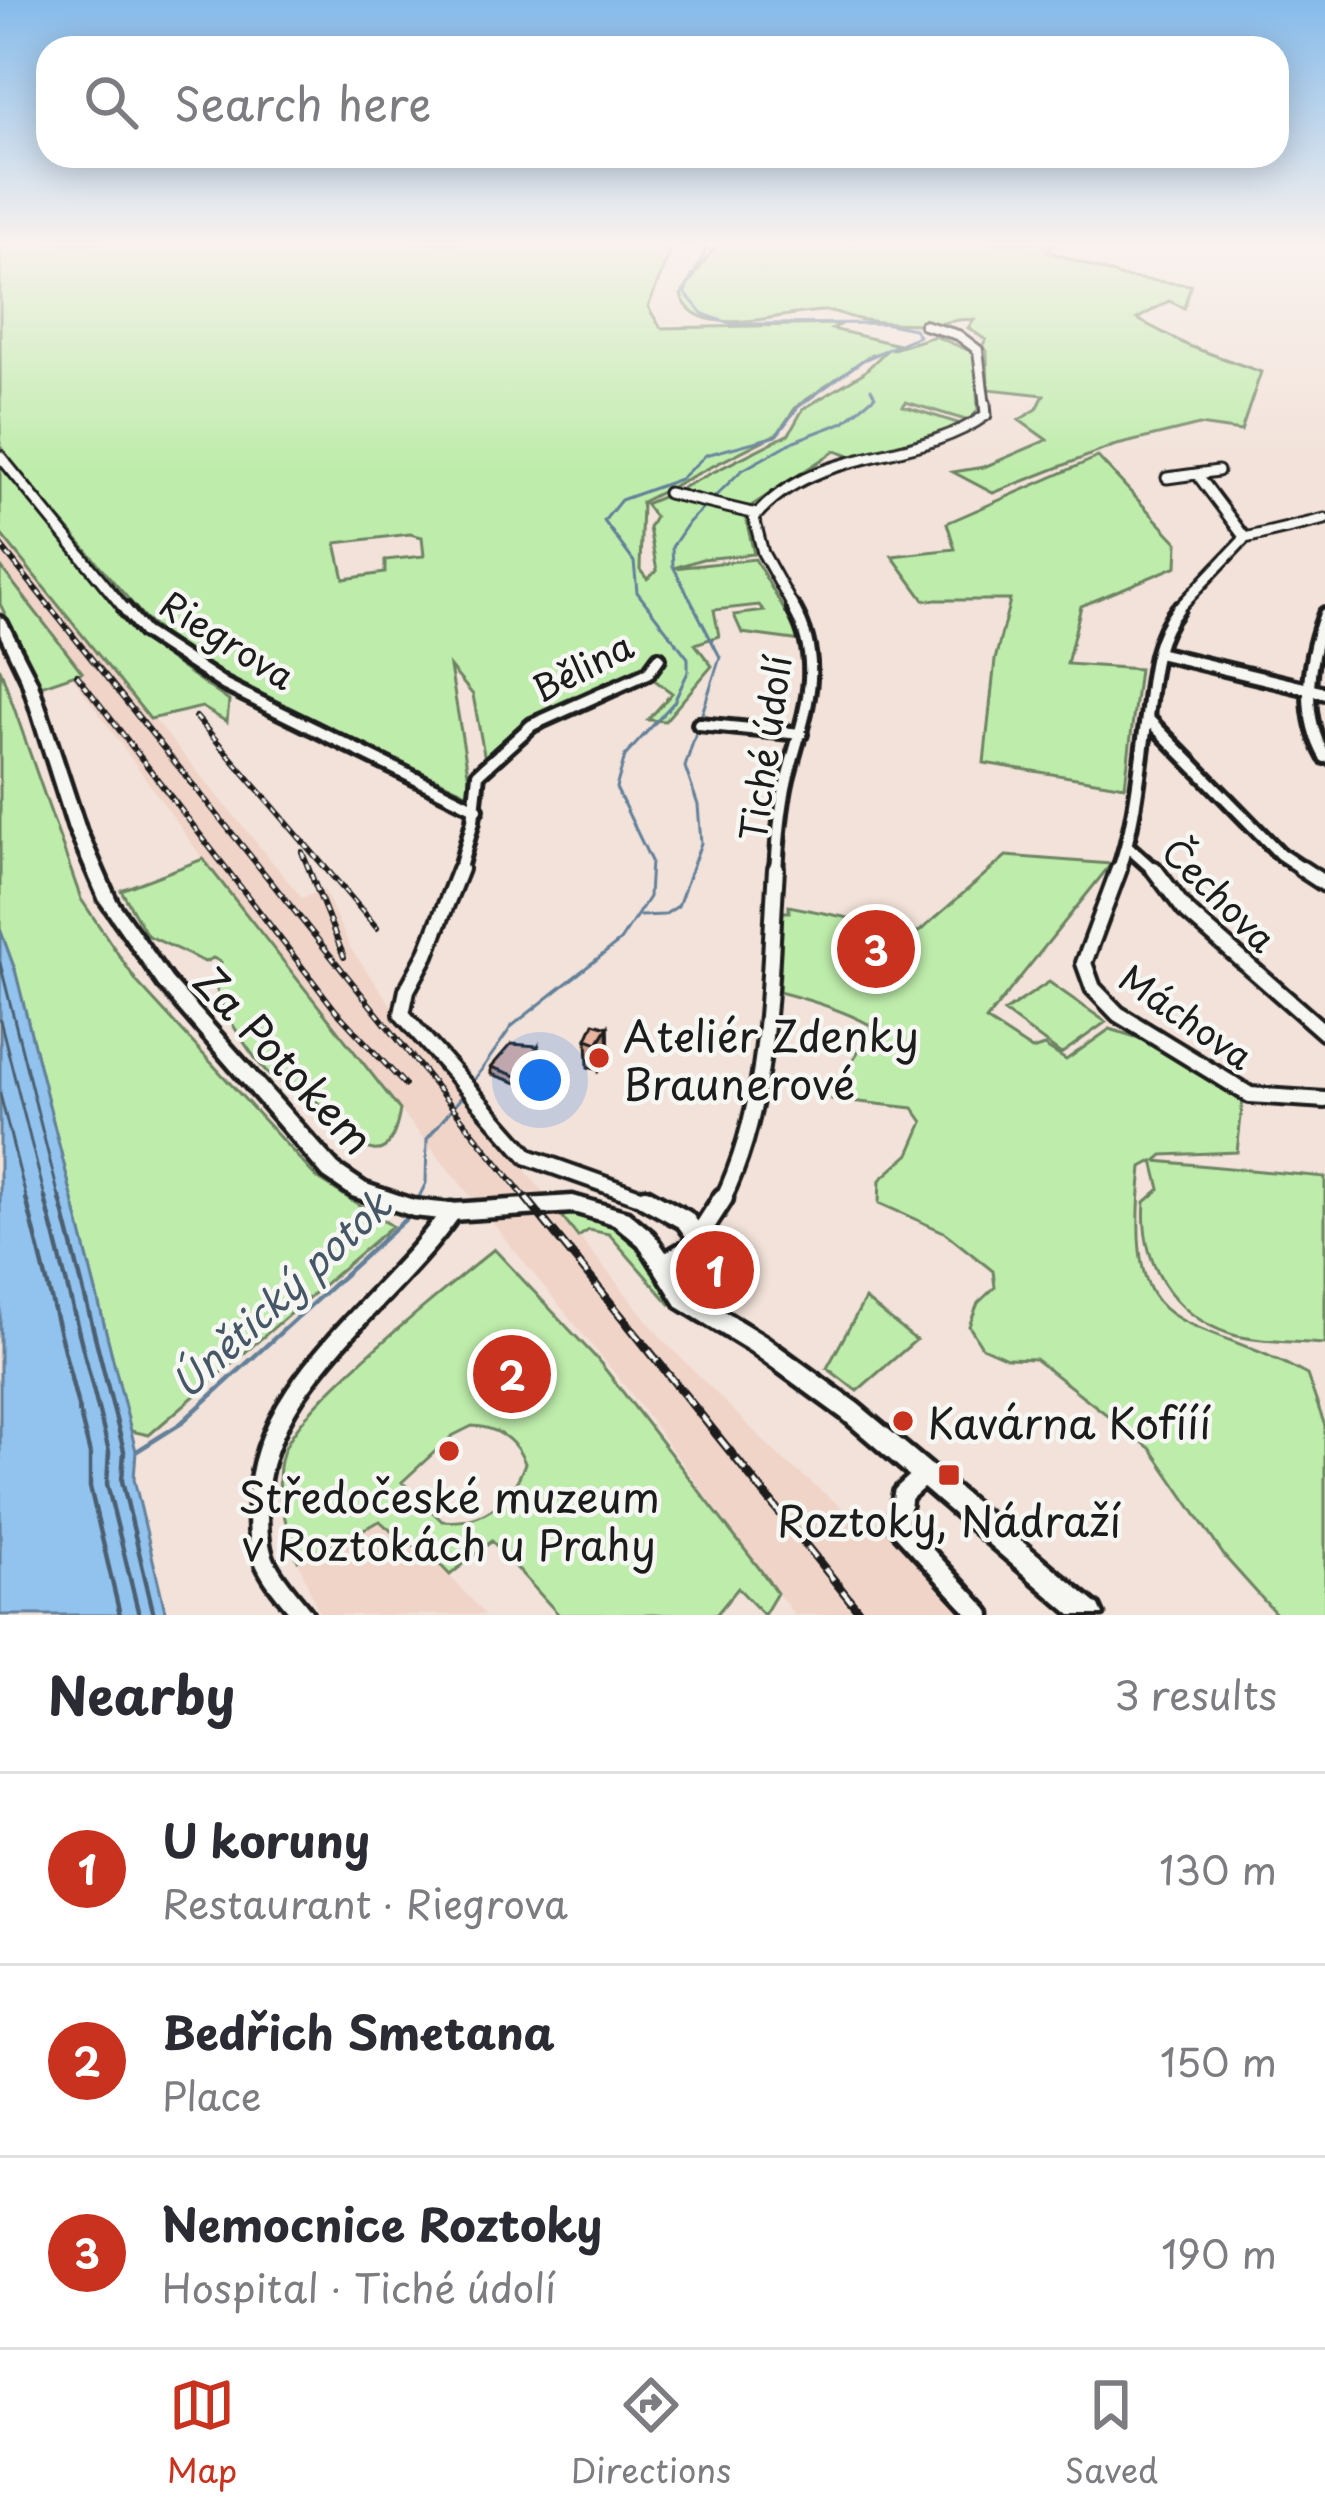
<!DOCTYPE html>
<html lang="en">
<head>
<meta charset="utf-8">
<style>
	body { margin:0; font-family:"Playpen Sans",sans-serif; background:#f2f2f3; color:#2b2b33 }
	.you { position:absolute; left:540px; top:1080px; width:42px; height:42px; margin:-30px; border:9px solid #fff; border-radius:50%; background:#1a73e8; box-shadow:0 0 0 18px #1a73e833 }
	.badge { display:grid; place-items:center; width:78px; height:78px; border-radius:50%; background:#c8321e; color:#fff; font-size:39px; font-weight:700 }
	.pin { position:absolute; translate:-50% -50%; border:6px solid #fff; box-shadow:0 3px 12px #0006 }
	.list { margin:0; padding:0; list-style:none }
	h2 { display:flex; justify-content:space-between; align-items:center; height:156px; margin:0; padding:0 48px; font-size:51px }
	h2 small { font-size:39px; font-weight:400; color:#7c7c81 }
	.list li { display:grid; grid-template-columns:78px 1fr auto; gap:36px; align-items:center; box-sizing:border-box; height:192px; padding:0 48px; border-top:3px solid #e1e1e2 }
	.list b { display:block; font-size:45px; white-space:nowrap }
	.list p { margin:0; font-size:39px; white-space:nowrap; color:#7c7c81 }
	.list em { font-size:39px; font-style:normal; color:#7c7c81 }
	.icon { flex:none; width:66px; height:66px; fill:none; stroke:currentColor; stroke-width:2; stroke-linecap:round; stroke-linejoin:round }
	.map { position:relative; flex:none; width:1325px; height:1615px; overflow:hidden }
	.search { position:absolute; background:#fff; box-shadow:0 6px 30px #0003; left:36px; right:36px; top:36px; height:132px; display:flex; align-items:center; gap:30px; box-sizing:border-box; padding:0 42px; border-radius:36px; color:#7c7c81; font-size:45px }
	.sheet { height:732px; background:#fff }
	nav { display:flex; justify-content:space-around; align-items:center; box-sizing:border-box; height:168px; border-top:3px solid #e1e1e2; background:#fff; font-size:33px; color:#7c7c81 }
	nav a { display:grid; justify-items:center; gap:6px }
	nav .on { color:#c8321e }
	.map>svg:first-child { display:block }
	.built { fill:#f0d4c8 }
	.green { fill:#beedab; stroke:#6d8464; stroke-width:3; fill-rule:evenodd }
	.water { fill:#92c3ee; stroke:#63809a; stroke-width:3 }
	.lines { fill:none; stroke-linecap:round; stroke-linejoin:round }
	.shore-far1 { stroke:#4b5f70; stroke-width:3 }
	.shore { stroke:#4b5f70; stroke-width:4.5 }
	.stream-far1 { stroke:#63809a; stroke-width:3 }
	.stream { stroke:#63809a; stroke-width:4.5 }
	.minor-far4-casing { stroke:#1c1c1c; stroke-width:14 }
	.minor-far3-casing { stroke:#1c1c1c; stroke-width:15 }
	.minor-far2-casing { stroke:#1c1c1c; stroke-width:20 }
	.minor-far1-casing { stroke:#1c1c1c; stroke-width:22 }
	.minor-casing { stroke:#1c1c1c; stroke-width:27 }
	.major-casing { stroke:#1c1c1c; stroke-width:9 }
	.minor-far4 { stroke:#f6f6f2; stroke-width:8 }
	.minor-far3 { stroke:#f6f6f2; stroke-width:9 }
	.minor-far2 { stroke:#f6f6f2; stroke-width:10 }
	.minor-far1 { stroke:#f6f6f2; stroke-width:14 }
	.minor { stroke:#f6f6f2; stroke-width:18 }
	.major { fill:#f6f6f2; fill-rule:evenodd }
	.rail-far1-casing { stroke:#1c1c1c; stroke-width:6 }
	.rail-casing { stroke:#1c1c1c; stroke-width:9 }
	.rail-far1 { stroke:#f6f6f2; stroke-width:3; stroke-dasharray:6; stroke-linecap:butt }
	.rail { stroke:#f6f6f2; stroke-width:4.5; stroke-dasharray:14; stroke-linecap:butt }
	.wall { fill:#c99c89; stroke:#1c1c1c; stroke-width:3 }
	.shaded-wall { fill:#a47f6f; stroke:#1c1c1c; stroke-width:3 }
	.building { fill:#eab59f; stroke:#1c1c1c; stroke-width:3 }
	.poi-dot { fill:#c8321e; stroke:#f6f6f2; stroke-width:4.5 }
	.labels { text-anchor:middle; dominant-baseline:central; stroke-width:9; stroke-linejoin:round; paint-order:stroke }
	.street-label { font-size:36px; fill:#1c1c1c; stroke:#f6f6f2 }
	.water-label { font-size:39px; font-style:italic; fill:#455666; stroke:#f6f6f2 }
	.near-poi-label { font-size:42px; fill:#1c1c1c; stroke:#f6f6f2; text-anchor:start }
	.near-street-label { font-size:42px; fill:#1c1c1c; stroke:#f6f6f2 }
</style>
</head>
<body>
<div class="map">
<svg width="1325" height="1615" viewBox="0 0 1325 1615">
	<rect width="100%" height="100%" fill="#f2e2d9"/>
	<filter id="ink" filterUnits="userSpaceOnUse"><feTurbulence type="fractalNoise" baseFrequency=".00833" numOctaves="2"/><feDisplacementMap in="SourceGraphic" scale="24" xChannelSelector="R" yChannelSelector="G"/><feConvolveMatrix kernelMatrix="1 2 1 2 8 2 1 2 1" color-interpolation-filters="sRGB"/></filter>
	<g filter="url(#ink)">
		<path class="built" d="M 0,533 L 302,898 L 324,890 L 351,949 L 389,1002 L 664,1341 L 781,1458 L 856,1519 L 885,1519 L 973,1615 L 794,1615 L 629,1391 L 287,971 L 203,859 L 72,676 L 81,671 L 0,566 Z
			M 380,1521 L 403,1545 L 430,1554 L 485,1615 L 320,1615 L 298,1561 Z"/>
		<path class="green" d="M 0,242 L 674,242 L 648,307 L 661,328 L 842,324 L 832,329 L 899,345 L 890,350 L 935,336 L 975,353 L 978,410 L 969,421 L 906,402 L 903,406 L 964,425 L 855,458 L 835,451 L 745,510 L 674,492 L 789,434 L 803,409 L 863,373 L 887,350 L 867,357 L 796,407 L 778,433 L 642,502 L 640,570 L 647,579 L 657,571 L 649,528 L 655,517 L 645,504 L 669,494 L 745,515 L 754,554 L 702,559 L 674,568 L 755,559 L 802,641 L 742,633 L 734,615 L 764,611 L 759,605 L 714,610 L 719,636 L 695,644 L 712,666 L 665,721 L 648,720 L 672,693 L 649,676 L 633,675 L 506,746 L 486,765 L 473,695 L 450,667 L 471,791 L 467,793 L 275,703 L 188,654 L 149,623 L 25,479 L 0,446 ZM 410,534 L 422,537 L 424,556 L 385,560 L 385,573 L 344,579 L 336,543 Z
			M 718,242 L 1057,242 L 1047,251 L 1122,277 L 1191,285 L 1184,308 L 1169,301 L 1137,319 L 1189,346 L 1261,372 L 1241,431 L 1199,425 L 1113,446 L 993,493 L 953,472 L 984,467 L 1047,440 L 1019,420 L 1037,409 L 1044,395 L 988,389 L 987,351 L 982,346 L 986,340 L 968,328 L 974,320 C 956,317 946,325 929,324 C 907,324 876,323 854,318 C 845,316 837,311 827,311 C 790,309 698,345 681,295 Z
			M 1098,457 L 1178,543 L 1177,566 L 1081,606 L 1067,664 L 1139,669 L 1125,786 L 984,763 L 995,660 L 1010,600 L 924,600 L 892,556 L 955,549 L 947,523 Z
			M 0,460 L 139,638 L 229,701 L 227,722 L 202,707 L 150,719 L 0,533 Z
			M 0,566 L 82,672 L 41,686 L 0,604 Z
			M 0,668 L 81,899 L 137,982 L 317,1178 L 392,1226 L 149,1435 L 131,1431 L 15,970 L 0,929 Z
			M 1006,856 L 1111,864 L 986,1020 L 1032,1050 L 1044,1046 L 1066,1060 L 1110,1029 L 1142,1039 L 1243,1099 L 1237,1152 L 1163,1155 L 1156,1161 L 1325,1177 L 1325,1344 C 1295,1341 1259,1343 1230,1334 C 1171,1314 1140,1262 1145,1202 L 1160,1189 L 1153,1161 L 1142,1167 C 1124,1349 1181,1305 1307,1375 L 1325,1426 L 1325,1615 L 1277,1615 L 1225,1557 L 1151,1449 L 1035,1359 L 1007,1358 L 982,1347 L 969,1326 L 978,1303 L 995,1287 L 993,1271 L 944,1232 L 879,1203 L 880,1180 L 909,1154 L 923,1122 L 913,1108 L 832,1099 L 872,1026 C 844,1010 810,1000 779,992 L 783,912 L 789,912 L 789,906 L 919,932 Z
			M 203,859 L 400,1110 C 386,1192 346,1128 315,1100 C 303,1089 286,1086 273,1077 C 258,1067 220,1009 217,990 C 216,981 219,971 221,962 L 213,958 L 205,962 L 147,935 L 121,890 Z
			M 1049,982 L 1106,1022 L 1061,1054 L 1004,1012 Z
			M 558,1212 C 645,1220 629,1246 673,1301 L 670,1304 L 609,1234 L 589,1230 L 578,1237 Z
			M 494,1249 L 598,1360 L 759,1568 L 777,1593 L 764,1615 L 738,1588 L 716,1615 L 559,1615 L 492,1541 L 450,1575 C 429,1551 403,1544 380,1521 L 298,1561 C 287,1526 272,1489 283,1453 C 299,1402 447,1289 494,1249 ZM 472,1426 C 498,1427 515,1439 525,1463 C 512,1500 484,1525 442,1521 L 402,1482 L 452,1436 Z
			M 865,1299 L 916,1340 L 857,1391 L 827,1368 Z"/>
		<path class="water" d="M 0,929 L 15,970 L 136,1451 L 134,1479 L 166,1615 L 0,1615 Z"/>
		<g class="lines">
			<path class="shore-far1" d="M 0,963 L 60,1201
				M 0,1020 L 46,1201
				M 0,1094 L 27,1201"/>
			<path class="shore" d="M 26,1198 L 90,1454 L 90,1487 L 120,1615
				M 45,1198 L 109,1452 L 107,1484 L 139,1615
				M 60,1198 L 124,1451 L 122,1481 L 154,1615"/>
			<path class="stream-far1" d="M 640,916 L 664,915 L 678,906 L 701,843 L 698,805 L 685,767 L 720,657 L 673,566 L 672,547 L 689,522 L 741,471 L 794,441 L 844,422 L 875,396 L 871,389
				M 470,1086 L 512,1026 L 620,941 L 649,897 L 651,861 L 616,788 L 625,756 L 674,702 L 688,672 L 688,658 L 637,592 L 634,562 L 604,521 L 621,500 L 680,479 L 706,455 L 776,436 L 798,407 L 863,360 L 919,336 L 914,329 L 883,323 L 731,324 L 703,314 L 685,293 C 690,273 705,264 706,242
				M 417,1201 L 426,1183 L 427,1139 L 464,1094"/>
			<path class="stream" d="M 137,1451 L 180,1424 L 410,1215"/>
			<defs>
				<path id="minor-far4" d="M 924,325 L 958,335 L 978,350 L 985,406"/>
				<path id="minor-far3" d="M 0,456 L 127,612
					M 1197,474 L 1245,538
					M 1167,478 L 1218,471
					M 668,493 L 756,514
					M 796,612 L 763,553 L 754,518 C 814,445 915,466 986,415 L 985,403
					M 1175,612 L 1245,538 L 1325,519"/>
				<path id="minor-far2" d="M 125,609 L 144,632 L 225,685 L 477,809
					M 1325,614 C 1308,660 1300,713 1325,757
					M 1158,653 L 1325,693
					M 1147,718 L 1280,854 L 1307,872
					M 699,724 L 801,734
					M 1127,846 L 1156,872
					M 459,872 L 473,821 L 478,774 L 532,725 L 648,673 L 659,658
					M 776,872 C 778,841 780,809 787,779 C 802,719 827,668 794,609
					M 1118,872 C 1135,825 1139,773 1146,724 C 1152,684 1151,643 1178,609"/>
				<path id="minor-far1" d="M 460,869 L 426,955 L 407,990 L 402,1014 L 528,1157 L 651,1201
					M 1119,869 L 1084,963 L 1093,988 L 1118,1014 L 1250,1095 L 1325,1100
					M 1154,869 L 1185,910 L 1325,1033
					M 1302,869 L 1325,884
					M 722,1201 C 772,1099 768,980 776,869"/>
				<path id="minor" d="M 645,1198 L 685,1220 L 697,1236
					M 663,1264 L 691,1248 L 723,1198
					M 925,1474 L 903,1494 L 898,1525 L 981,1615
					M 303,1615 C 290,1598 274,1582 265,1562 C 258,1546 258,1525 258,1507 C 256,1387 387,1304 451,1212"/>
				<path id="major" d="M 0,617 L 6,621 L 36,680 L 85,829 L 116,900 L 171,978 L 338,1165 L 366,1184 L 413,1200 L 451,1204 L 573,1196 L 628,1212 L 653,1233 L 694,1293 L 766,1337 L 858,1404 L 1099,1606 L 1103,1615 L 1071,1615 L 842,1418 L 750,1351 L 678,1307 L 639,1245 L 614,1224 L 573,1212 L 451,1220 L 413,1216 L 352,1196 L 324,1177 L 159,986 L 100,901 L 69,829 L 22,680 L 0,634 Z"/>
			</defs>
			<use href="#minor-far4" class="minor-far4-casing"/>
			<use href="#minor-far3" class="minor-far3-casing"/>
			<use href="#minor-far2" class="minor-far2-casing"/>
			<use href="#minor-far1" class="minor-far1-casing"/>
			<use href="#minor" class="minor-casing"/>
			<use href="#major" class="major-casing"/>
			<use href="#minor-far4" class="minor-far4"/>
			<use href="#minor-far3" class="minor-far3"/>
			<use href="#minor-far2" class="minor-far2"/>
			<use href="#minor-far1" class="minor-far1"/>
			<use href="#minor" class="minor"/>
			<use href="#major" class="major"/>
			<defs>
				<path id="rail-far1" d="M 0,545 L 528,1201
					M 77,675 L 336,1011 L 405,1085
					M 196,717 L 377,928
					M 302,852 L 344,957"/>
				<path id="rail" d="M 526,1198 L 862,1615"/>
			</defs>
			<use href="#rail-far1" class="rail-far1-casing"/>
			<use href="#rail" class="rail-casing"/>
			<use href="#rail-far1" class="rail-far1"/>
			<use href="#rail" class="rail"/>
		</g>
		<path class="wall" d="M 608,1027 L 609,1055 L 599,1070 L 588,1067 L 587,1039 Z
			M 538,1053 L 520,1084 L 491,1074 L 491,1067 Z"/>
		<path class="shaded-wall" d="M 608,1027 L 609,1055 L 599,1070 L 598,1043 Z
			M 538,1046 L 538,1053 L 520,1084 L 519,1077 Z"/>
		<path class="building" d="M 594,1023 L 608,1027 L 598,1043 L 587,1039 Z
			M 511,1044 L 538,1046 L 519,1077 L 491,1067 Z"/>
	</g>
	<linearGradient id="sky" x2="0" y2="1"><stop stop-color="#85baea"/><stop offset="0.52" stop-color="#f9f2ee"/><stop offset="1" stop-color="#f9f2ee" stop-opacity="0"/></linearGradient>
	<rect width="1325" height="468" fill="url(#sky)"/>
	<g class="poi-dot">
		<circle cx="599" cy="1058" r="12"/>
		<circle cx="903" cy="1421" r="12"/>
		<circle cx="449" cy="1451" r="12"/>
		<rect x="937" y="1463" width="24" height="24" rx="6"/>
	</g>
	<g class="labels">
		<g class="street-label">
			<text transform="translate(228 639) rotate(32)">Riegrova</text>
			<text transform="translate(582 666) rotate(-27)">Bělina</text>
			<text transform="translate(764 748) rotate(-82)">Tiché údolí</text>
			<text transform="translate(1220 894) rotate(45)">Čechova</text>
			<text transform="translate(1187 1016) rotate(35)">Máchova</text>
		</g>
		<g class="water-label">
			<text transform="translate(280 1293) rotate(-43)">Únětický potok</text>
		</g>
		<g class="near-poi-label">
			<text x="623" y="1034">Ateliér Zdenky<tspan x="623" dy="48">Braunerové</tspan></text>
			<text x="927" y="1421">Kavárna Kofííí</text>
			<text x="449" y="1495" text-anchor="middle">Středočeské muzeum<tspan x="449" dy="48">v Roztokách u Prahy</tspan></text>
			<text x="949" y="1519" text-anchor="middle">Roztoky, Nádraží</text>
		</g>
		<g class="near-street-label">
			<text transform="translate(285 1059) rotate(47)">Za Potokem</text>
		</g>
	</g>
</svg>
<div class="you"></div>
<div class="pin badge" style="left:715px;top:1270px">1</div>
<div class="pin badge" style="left:512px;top:1374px">2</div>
<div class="pin badge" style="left:876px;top:949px">3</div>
<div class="search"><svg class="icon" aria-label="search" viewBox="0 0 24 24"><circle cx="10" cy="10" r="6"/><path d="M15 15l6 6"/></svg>Search here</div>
</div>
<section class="sheet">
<h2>Nearby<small>3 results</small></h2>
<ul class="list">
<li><span class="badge">1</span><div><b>U koruny</b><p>Restaurant · Riegrova</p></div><em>130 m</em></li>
<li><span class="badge">2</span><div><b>Bedřich Smetana</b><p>Place</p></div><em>150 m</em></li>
<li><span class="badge">3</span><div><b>Nemocnice Roztoky</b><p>Hospital · Tiché údolí</p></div><em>190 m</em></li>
</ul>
</section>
<nav>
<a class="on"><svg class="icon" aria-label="map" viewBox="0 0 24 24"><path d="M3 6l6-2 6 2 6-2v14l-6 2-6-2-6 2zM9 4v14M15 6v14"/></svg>Map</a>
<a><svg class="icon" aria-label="directions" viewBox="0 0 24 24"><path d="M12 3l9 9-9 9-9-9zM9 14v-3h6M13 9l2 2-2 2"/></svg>Directions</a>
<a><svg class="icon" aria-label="saved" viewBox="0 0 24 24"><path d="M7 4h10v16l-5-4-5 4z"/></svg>Saved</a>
</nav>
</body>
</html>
